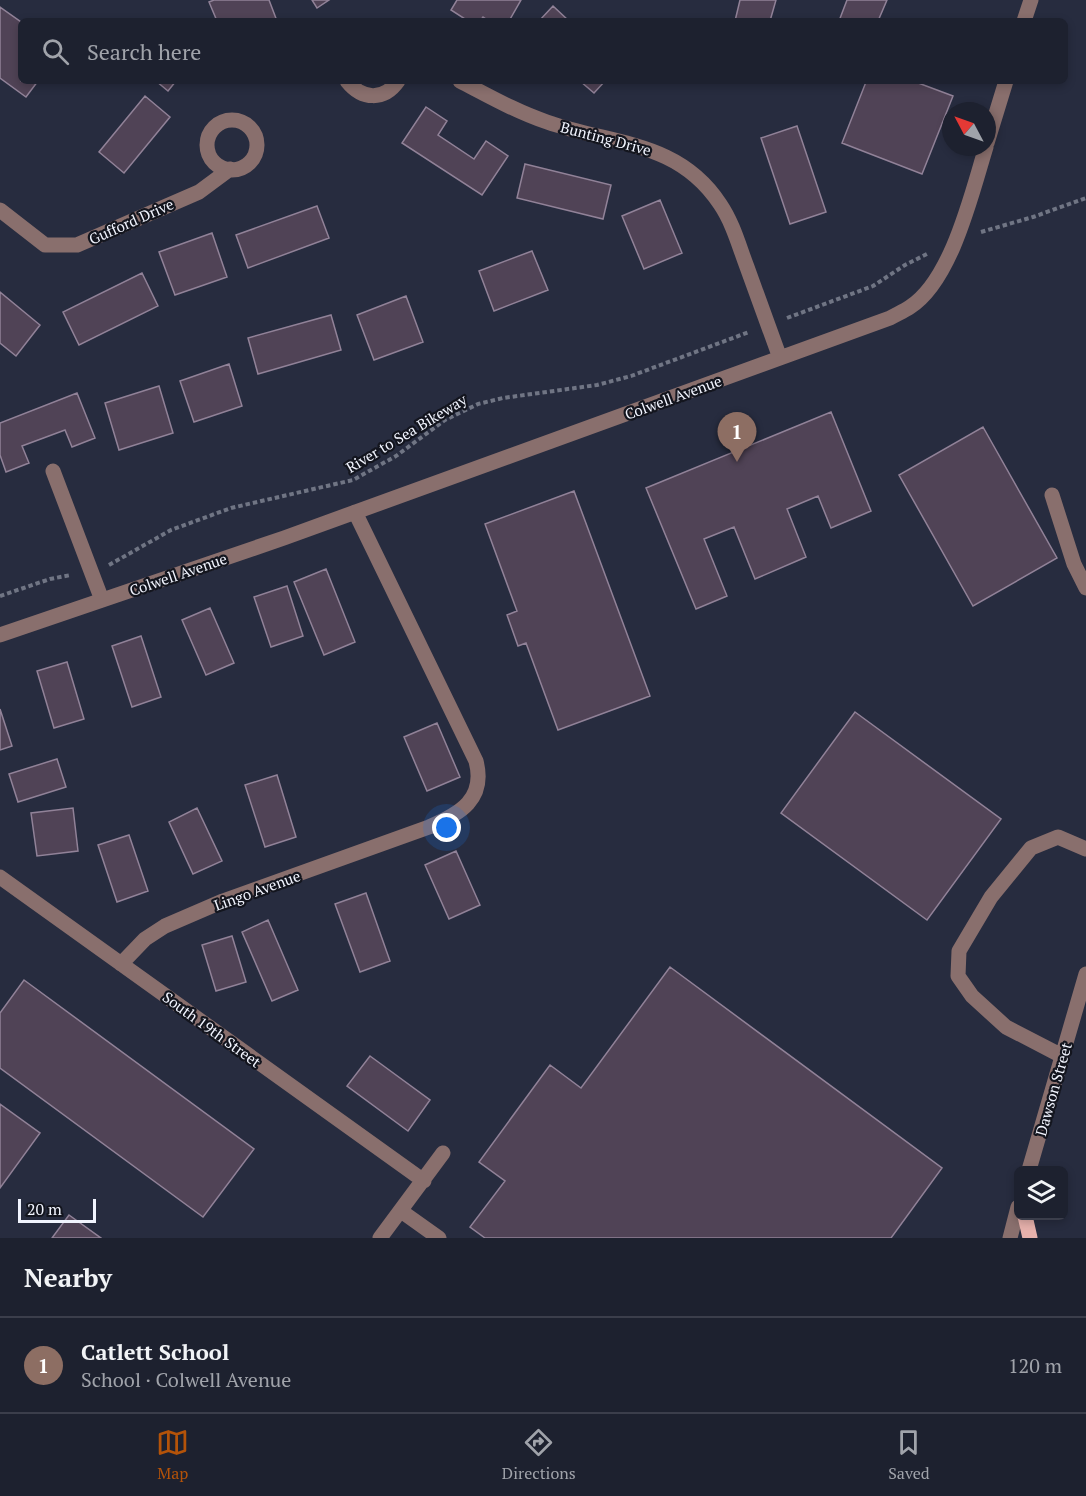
<!DOCTYPE html>
<html lang="en">
<head>
<meta charset="utf-8">
<style>
	body { margin:0; font-family:"PT Serif",serif; background:#252937; color:#f1f3f6 }
	.controls { position:absolute; right:18px; bottom:18px; display:grid; overflow:hidden; border-radius:9px; box-shadow:0 3px 9px #0003 }
	.controls button { width:54px; height:54px; display:grid; place-items:center; padding:0; border:0; border-bottom:2px solid #3b3e4b; background:#1d212f; color:#f1f3f6; font:30px sans-serif }
	.compass { position:absolute; left:942px; top:102px; width:54px; height:54px; border-radius:50%; background:#1d212f; box-shadow:0 3px 9px #0003; rotate:311deg }
	.scale { position:absolute; left:18px; bottom:15px; width:78px; box-sizing:border-box; padding-left:6px; border:3px solid #f1f4fe; border-top:0; font-size:16px; line-height:21px; white-space:nowrap; color:#f1f4fe; -webkit-text-stroke:4px #13151e; paint-order:stroke }
	.you { position:absolute; left:447px; top:828px; width:21px; height:21px; margin:-15px; border:4px solid #fff; border-radius:50%; background:#1a73e8; box-shadow:0 0 0 9px #1a73e833 }
	.badge { display:grid; place-items:center; width:39px; height:39px; border-radius:50%; background:#b45309; color:#fff; font-size:20px; font-weight:700 }
	.pin { position:absolute; translate:-50% -50px; filter:drop-shadow(0 2px 3px #0008) }
	.pin::after { content:''; position:absolute; top:32px; width:21px; height:18px; background:inherit; clip-path:polygon(0 0,100% 0,50% 100%) }
	.list { margin:0; padding:0; list-style:none }
	h2 { display:flex; justify-content:space-between; align-items:center; height:78px; margin:0; padding:0 24px; font-size:26px }
	h2 small { font-size:20px; font-weight:400; color:#a0a3aa }
	.list li { display:grid; grid-template-columns:39px 1fr auto; gap:18px; align-items:center; box-sizing:border-box; height:96px; padding:0 24px; border-top:2px solid #3b3e4b }
	.list b { display:block; font-size:22px; white-space:nowrap }
	.list p { margin:0; font-size:20px; white-space:nowrap; color:#a0a3aa }
	.list em { font-size:20px; font-style:normal; color:#a0a3aa }
	.icon { flex:none; width:33px; height:33px; fill:none; stroke:currentColor; stroke-width:2; stroke-linecap:round; stroke-linejoin:round }
	.map { position:relative; flex:none; width:1086px; height:1238px; overflow:hidden }
	.search { position:absolute; background:#1d212f; box-shadow:0 3px 9px #0003; left:18px; right:18px; top:18px; height:66px; display:flex; align-items:center; gap:15px; box-sizing:border-box; padding:0 21px; border-radius:9px; color:#a0a3aa; font-size:22px }
	.sheet { height:174px; background:#1d212f }
	nav { display:flex; justify-content:space-around; align-items:center; box-sizing:border-box; height:84px; border-top:2px solid #3b3e4b; background:#1d212f; font-size:16px; color:#a0a3aa }
	nav a { display:grid; justify-items:center; gap:3px }
	nav .on { color:#b45309 }
	.map>svg:first-child { display:block }
	.building { fill:#504356; stroke:#918298; stroke-width:1.5 }
	.lines { fill:none; stroke-linecap:round; stroke-linejoin:round }
	.path { stroke:#707584; stroke-width:4; stroke-dasharray:4.5 3; stroke-linecap:butt }
	.minor { stroke:#896f6d; stroke-width:15 }
	.major { stroke:#e6b1ac; stroke-width:15 }
	.labels { text-anchor:middle; dominant-baseline:central; stroke-width:4.5; stroke-linejoin:round; paint-order:stroke }
	.street-label { font-size:15px; fill:#f1f4fe; stroke:#13151e }
</style>
</head>
<body>
<div class="map">
<svg width="1086" height="1238" viewBox="0 0 1086 1238">
	<rect width="100%" height="100%" fill="#272c3f"/>
	<path class="building" d="M 214,0 L 269,0 L 277,21 L 217,21 L 209,2 Z
		M 312,0 L 329,0 L 317,8 Z
		M 457,0 L 521,0 L 509,21 L 489,21 L 483,17 L 480,21 L 468,21 L 451,10 Z
		M 740,0 L 776,0 L 770,21 L 735,21 Z
		M 847,0 L 887,0 L 878,21 L 839,21 Z
		M 553,6 L 569,21 L 539,21 Z
		M 0,7 L 21,22 L 21,81 L 38,81 L 26,97 L 0,78 Z
		M 156,81 L 176,81 L 168,91 Z
		M 580,81 L 605,81 L 594,93 Z
		M 865,81 L 913,81 L 953,96 L 922,174 L 842,143 L 866,82 Z
		M 145,96 L 170,117 L 124,173 L 99,152 Z
		M 426,107 L 447,121 L 438,135 L 474,159 L 486,141 L 508,156 L 482,195 L 402,143 Z
		M 797,126 L 826,212 L 790,224 L 761,138 Z
		M 525,164 L 611,185 L 603,219 L 517,198 Z
		M 660,200 L 682,253 L 644,269 L 622,216 Z
		M 317,206 L 329,238 L 248,268 L 236,235 Z
		M 212,233 L 227,277 L 175,295 L 159,252 Z
		M 532,251 L 548,290 L 494,311 L 479,271 Z
		M 142,273 L 158,306 L 79,345 L 63,312 Z
		M 0,292 L 40,325 L 16,356 L 0,343 Z
		M 406,296 L 423,342 L 374,360 L 357,315 Z
		M 331,315 L 341,350 L 258,374 L 248,338 Z
		M 229,364 L 242,406 L 194,422 L 180,381 Z
		M 159,386 L 173,433 L 119,450 L 105,403 Z
		M 77,393 L 95,438 L 72,447 L 65,430 L 22,446 L 29,463 L 6,472 L 0,455 L 0,423 Z
		M 831,412 L 871,511 L 831,528 L 818,496 L 787,509 L 806,557 L 755,579 L 734,527 L 704,539 L 727,596 L 696,609 L 646,488 Z
		M 983,427 L 1057,558 L 973,606 L 899,475 Z
		M 574,491 L 650,696 L 558,730 L 526,643 L 518,646 L 507,615 L 517,611 L 485,524 Z
		M 326,569 L 355,642 L 324,655 L 294,582 Z
		M 287,586 L 303,636 L 271,647 L 254,597 Z
		M 210,608 L 234,663 L 206,675 L 182,620 Z
		M 141,636 L 161,697 L 132,707 L 112,646 Z
		M 67,662 L 84,719 L 54,728 L 37,671 Z
		M 0,709 L 12,746 L 0,750 Z
		M 855,712 L 1001,819 L 927,920 L 781,813 Z
		M 437,723 L 460,777 L 427,791 L 404,737 Z
		M 57,759 L 66,787 L 18,802 L 9,774 Z
		M 277,775 L 296,837 L 265,847 L 245,785 Z
		M 73,808 L 78,851 L 37,856 L 31,813 Z
		M 197,808 L 222,861 L 193,874 L 169,822 Z
		M 129,835 L 148,891 L 117,902 L 98,845 Z
		M 456,851 L 480,905 L 449,919 L 425,865 Z
		M 366,893 L 390,961 L 360,972 L 335,904 Z
		M 268,920 L 298,990 L 272,1001 L 242,932 Z
		M 232,936 L 246,982 L 216,991 L 202,945 Z
		M 670,967 L 942,1168 L 891,1238 L 485,1238 L 470,1227 L 505,1181 L 479,1162 L 550,1065 L 581,1088 Z
		M 24,980 L 254,1149 L 203,1217 L 0,1068 L 0,1013 Z
		M 370,1056 L 430,1100 L 408,1131 L 347,1086 Z
		M 0,1104 L 40,1133 L 0,1188 Z
		M 69,1215 L 101,1238 L 52,1238 Z"/>
	<g class="lines">
		<path class="path" d="M 981,232 L 1033,217 L 1086,198
			M 787,318 L 873,286 L 905,265 L 927,254
			M 109,565 L 171,530 L 231,508 L 353,480 L 396,456 L 445,420 L 478,404 L 503,398 L 597,385 L 631,376 L 749,332
			M 0,596 L 50,579 L 71,575"/>
		<path class="minor" d="M 1024,21 L 1031,0
			M 347,81 C 362,100 384,101 398,81
			M 460,81 C 489,96 517,112 547,122 C 612,145 678,140 720,204 C 733,223 739,246 747,267 C 758,298 769,328 780,358
			M207 145a25 25 0 1 1 50 0a25 25 0 1 1-50 0Z
			M 987,143 L 1006,81
			M 0,210 L 45,245 L 77,245 L 199,192 L 230,169
			M 53,471 L 102,600
			M 1052,495 L 1074,564 L 1086,588
			M 0,635 L 284,538 L 890,318 C 897,314 904,311 910,307 C 952,280 972,192 986,147
			M 0,877 L 424,1181
			M 121,964 L 145,939 L 165,926 L 223,901 L 429,827 C 460,814 486,799 476,761 L 355,512
			M 1062,1056 L 1006,1027 L 972,996 L 958,976 L 959,951 L 991,897 L 1031,848 L 1058,837 L 1086,849
			M 1029,1170 L 1086,974
			M 401,1211 L 439,1238
			M 380,1238 L 443,1153
			M 1010,1238 L 1018,1207"/>
		<path class="major" d="M 1025,1216 L 1030,1238"/>
	</g>
	<g class="labels">
		<g class="street-label">
			<text transform="translate(606 138) rotate(15)">Bunting Drive</text>
			<text transform="translate(131 221) rotate(-24)">Gufford Drive</text>
			<text transform="translate(673 397) rotate(-20)">Colwell Avenue</text>
			<text transform="translate(406 433) rotate(-31)">River to Sea Bikeway</text>
			<text transform="translate(178 574) rotate(-19)">Colwell Avenue</text>
			<text transform="translate(257 890) rotate(-20)">Lingo Avenue</text>
			<text transform="translate(212 1029) rotate(36)">South 19th Street</text>
			<text transform="translate(1053 1089) rotate(-74)">Dawson Street</text>
		</g>
	</g>
</svg>
<div class="controls">
<button><svg class="icon" aria-label="layers" viewBox="0 0 24 24"><path d="M12 4l9 5-9 5-9-5zM3 14l9 5 9-5"/></svg></button>
</div>
<svg class="compass" viewBox="-18 -18 36 36"><path d="M0-13l5 13h-10z" fill="#e53935"/><path d="M0 13l5-13h-10z" fill="#a0a3aa"/></svg>
<div class="scale">20 m</div>
<div class="you"></div>
<div class="pin badge" style="left:737px;top:462px;background:#8d6e63">1</div>
<div class="search"><svg class="icon" aria-label="search" viewBox="0 0 24 24"><circle cx="10" cy="10" r="6"/><path d="M15 15l6 6"/></svg>Search here</div>
</div>
<section class="sheet">
<h2>Nearby<small></small></h2>
<ul class="list">
<li><span class="badge" style="background:#8d6e63">1</span><div><b>Catlett School</b><p>School · Colwell Avenue</p></div><em>120 m</em></li>
</ul>
</section>
<nav>
<a class="on"><svg class="icon" aria-label="map" viewBox="0 0 24 24"><path d="M3 6l6-2 6 2 6-2v14l-6 2-6-2-6 2zM9 4v14M15 6v14"/></svg>Map</a>
<a><svg class="icon" aria-label="directions" viewBox="0 0 24 24"><path d="M12 3l9 9-9 9-9-9zM9 14v-3h6M13 9l2 2-2 2"/></svg>Directions</a>
<a><svg class="icon" aria-label="saved" viewBox="0 0 24 24"><path d="M7 4h10v16l-5-4-5 4z"/></svg>Saved</a>
</nav>
</body>
</html>
